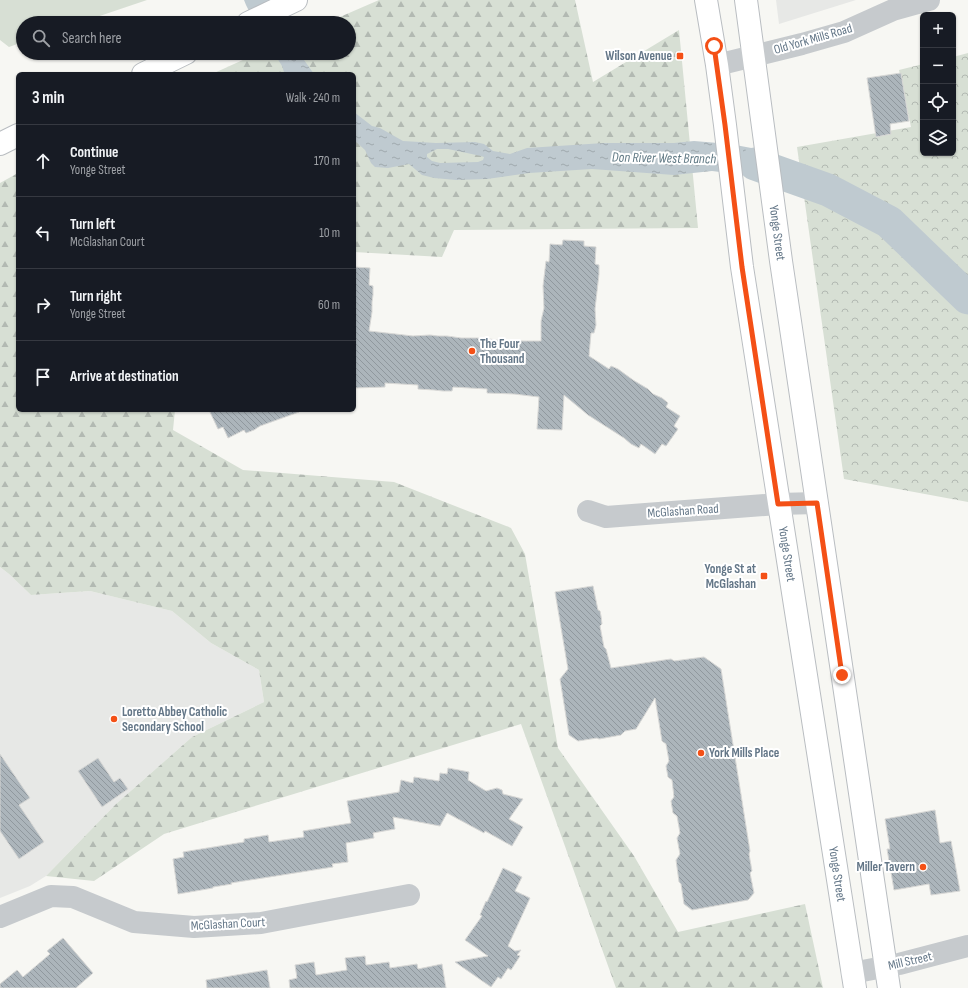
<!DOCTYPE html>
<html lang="en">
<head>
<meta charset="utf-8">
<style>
	body { margin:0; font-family:"Sofia Sans Condensed",sans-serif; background:#20242c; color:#f1f3f6 }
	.controls { position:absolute; right:12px; top:12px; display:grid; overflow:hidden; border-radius:6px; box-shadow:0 1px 3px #0004 }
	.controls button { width:36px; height:36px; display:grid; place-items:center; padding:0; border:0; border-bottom:1px solid #363941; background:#171b24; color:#f1f3f6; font:20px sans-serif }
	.stop { position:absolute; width:12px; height:12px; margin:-9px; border:3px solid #f45016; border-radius:50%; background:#fff }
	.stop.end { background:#f45016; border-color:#fff; box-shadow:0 1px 4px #0008 }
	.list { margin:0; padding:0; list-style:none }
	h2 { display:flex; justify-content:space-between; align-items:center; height:52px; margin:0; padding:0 16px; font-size:17px }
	h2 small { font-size:13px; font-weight:400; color:#9ea1a6 }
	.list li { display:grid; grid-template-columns:26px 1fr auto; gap:12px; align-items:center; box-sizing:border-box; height:72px; padding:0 16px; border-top:1px solid #363941 }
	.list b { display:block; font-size:15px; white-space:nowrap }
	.list p { margin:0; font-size:13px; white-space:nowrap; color:#9ea1a6 }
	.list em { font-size:13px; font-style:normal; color:#9ea1a6 }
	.icon { flex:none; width:22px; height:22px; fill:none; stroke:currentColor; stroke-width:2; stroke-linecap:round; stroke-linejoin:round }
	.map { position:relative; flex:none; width:968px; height:988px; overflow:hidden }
	.search { position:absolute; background:#171b24; box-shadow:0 1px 3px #0004; left:16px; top:16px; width:340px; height:44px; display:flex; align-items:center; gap:10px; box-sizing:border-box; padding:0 14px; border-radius:22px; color:#9ea1a6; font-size:15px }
	.panel { position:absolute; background:#171b24; box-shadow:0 1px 3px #0004; left:16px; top:72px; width:340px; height:340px; border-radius:6px }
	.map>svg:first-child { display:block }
	.built { fill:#e7e8e6 }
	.green { fill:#d7dfd4 }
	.forest { fill:url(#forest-firs) }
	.park { fill:url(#park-crowns) }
	.water { fill:url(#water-ripples); fill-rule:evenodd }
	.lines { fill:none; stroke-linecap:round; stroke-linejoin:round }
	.river { stroke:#bfcad0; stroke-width:33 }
	.building { fill:url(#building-back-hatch); stroke:#d8d8d6 }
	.major-casing { stroke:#b9bdc1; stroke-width:24 }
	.minor { stroke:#c6cacd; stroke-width:22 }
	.major { stroke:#fff; stroke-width:22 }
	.route { stroke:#f45016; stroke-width:5 }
	.poi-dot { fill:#f45016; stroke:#fff; stroke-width:1.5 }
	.labels { text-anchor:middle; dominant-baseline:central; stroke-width:4; stroke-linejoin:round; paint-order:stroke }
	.street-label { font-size:13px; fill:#637687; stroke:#fff }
	.poi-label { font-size:13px; font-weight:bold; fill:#637687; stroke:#fff; text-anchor:end }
	.water-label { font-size:14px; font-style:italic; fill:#5f7883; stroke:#fff }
</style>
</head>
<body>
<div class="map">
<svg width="968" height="988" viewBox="0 0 968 988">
	<defs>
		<pattern id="forest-firs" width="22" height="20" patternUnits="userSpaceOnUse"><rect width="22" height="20" fill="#d7dfd4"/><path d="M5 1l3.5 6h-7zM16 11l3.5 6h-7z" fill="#b2b9b2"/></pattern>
		<pattern id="park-crowns" width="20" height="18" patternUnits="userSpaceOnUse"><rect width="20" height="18" fill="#d7dfd4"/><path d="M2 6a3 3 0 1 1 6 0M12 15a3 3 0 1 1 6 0" fill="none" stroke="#b2b9b2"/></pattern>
		<pattern id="water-ripples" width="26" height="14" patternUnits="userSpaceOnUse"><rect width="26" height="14" fill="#bfcad0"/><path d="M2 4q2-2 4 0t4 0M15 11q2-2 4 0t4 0" fill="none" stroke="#9fa9ae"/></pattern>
		<pattern id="building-back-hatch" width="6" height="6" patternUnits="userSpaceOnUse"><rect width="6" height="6" fill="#acb5bb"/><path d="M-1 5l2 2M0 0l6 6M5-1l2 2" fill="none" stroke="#90989e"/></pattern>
	</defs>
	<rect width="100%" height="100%" fill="#f7f7f3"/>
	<path class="built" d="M 776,0 L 856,0 L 779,24 Z
		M 0,567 L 9,574 L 31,595 L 90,591 L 172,611 L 211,643 L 259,670 L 264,702 L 192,737 L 116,804 L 46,876 L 30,886 L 0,898 Z"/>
	<path class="green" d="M 0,0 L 147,0 L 79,23 L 23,23 L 23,42 L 9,47 L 0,40 Z"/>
	<path class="forest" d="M 379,0 L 575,0 L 593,82 L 679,30 L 698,228 L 454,230 L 442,257 L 354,252 L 354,74 L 212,74 L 258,53 L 349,53 L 349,23 L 326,23 Z
		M 18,173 L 18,410 L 175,410 L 173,430 L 243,470 L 394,482 L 511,528 L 525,554 L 558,748 L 634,856 L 678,932 L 805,904 L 823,988 L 616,988 L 521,724 L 164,834 L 94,881 L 46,876 L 116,804 L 192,737 L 264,702 L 259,670 L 211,643 L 172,611 L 90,591 L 31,595 L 9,574 L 0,567 L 0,183 Z"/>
	<path class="park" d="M 968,53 L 968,502 L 844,479 L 797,147 L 911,127 L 899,70 L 923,64 L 923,153 L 953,153 L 953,57 Z"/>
	<path class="water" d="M 244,0 L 274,0 L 284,23 L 255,23 L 246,5 Z
		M 274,53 L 299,53 L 314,74 L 287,74 L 284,72 L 282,66 Z
		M 354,112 L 372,126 L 380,128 L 403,141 L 436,143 L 475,142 L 484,144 L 493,151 L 510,154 L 527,148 L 604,143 L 674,143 L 694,141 L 730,144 L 762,150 L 798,179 L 762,180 L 744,175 L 712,171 L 674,175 L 592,169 L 529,173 L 487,179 L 456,180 L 434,178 L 422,175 L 409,164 L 388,168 L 375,167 L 371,163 L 365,150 L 354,140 ZM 437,149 L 448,149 L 481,156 L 484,157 L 483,160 L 478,162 L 440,163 L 432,161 L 427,157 L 427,154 Z"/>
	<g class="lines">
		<path class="river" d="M 755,164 L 828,190 L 889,222 L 968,298"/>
	</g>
	<path class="building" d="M 901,73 L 909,121 L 890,124 L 891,134 L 876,137 L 867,78 Z
		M 563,240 L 584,241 L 584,246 L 596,247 L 595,264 L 599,265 L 599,274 L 595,309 L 596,325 L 594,333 L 591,333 L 589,356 L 609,369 L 611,366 L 618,369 L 633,380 L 648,389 L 653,394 L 662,398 L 668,403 L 666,407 L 680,416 L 674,426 L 678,429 L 666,446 L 662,444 L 655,454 L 641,444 L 639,448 L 631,444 L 624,438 L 588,415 L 564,395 L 562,430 L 537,429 L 539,397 L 514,394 L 487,393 L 487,389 L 453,387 L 452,391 L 443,391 L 434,390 L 418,389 L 418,385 L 385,383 L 385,387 L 354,388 L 354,267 L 370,268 L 369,285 L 373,286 L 373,295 L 372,302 L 372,312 L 369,331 L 413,336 L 430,335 L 438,336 L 447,336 L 461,338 L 481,338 L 497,340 L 524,341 L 541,341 L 541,321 L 544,308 L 543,286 L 546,261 L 549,262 L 550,244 L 562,245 Z
		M 209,410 L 298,410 L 299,412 L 260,426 L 254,430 L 246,433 L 244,430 L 228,438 L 223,427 L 218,429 Z
		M 593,586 L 598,610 L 600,611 L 601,616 L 602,624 L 600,626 L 604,647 L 606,649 L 611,668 L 671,659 L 674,661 L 704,657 L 721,669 L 750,851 L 749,854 L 752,871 L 750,873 L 754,893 L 748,900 L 692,910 L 684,904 L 681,884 L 679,882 L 676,860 L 680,854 L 677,838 L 680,833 L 677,816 L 673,813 L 671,801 L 674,797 L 672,780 L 668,777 L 666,766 L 669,761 L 666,744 L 662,741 L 655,698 L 636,729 L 625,731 L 621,735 L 599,739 L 597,738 L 578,741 L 569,735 L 560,679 L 568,669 L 555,592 Z
		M 0,754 L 30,798 L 19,805 L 44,842 L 19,859 L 0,831 Z
		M 98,758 L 114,782 L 120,778 L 128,789 L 102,807 L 78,771 Z
		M 448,768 L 469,772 L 468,780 L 486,791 L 497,788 L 502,790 L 503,794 L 523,799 L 509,819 L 523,827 L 512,846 L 485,831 L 484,833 L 447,813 L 440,826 L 393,817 L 395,829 L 373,833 L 374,838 L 346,843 L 348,862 L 332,864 L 333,867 L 231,883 L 232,884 L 213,887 L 213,888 L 178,894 L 173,859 L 184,857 L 183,852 L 244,842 L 244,839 L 268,835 L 269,842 L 304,837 L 303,831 L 351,823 L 347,801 L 399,792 L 401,780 L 413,783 L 414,777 L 439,781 L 440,773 L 447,774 Z
		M 935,810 L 940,843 L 951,841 L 960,891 L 931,895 L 929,884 L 894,890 L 887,849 L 890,849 L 885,819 Z
		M 503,868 L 522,877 L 515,891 L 530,898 L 508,946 L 515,951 L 521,950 L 517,955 L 520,956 L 511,970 L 508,968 L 501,979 L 498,977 L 491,987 L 455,962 L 488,956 L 465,940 L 482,916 L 480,915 L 486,901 L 487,902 Z
		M 63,938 L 93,973 L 76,988 L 0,988 L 0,984 L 17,970 L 23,977 L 50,954 L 47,951 Z
		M 365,956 L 366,965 L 389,962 L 390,968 L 417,964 L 418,969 L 442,964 L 446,988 L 290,988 L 289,980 L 297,978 L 295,965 L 314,962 L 316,975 L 347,970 L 345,958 Z
		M 267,970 L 270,988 L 207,988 L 206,980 Z"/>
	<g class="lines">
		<defs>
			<g id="major">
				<path id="s1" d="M 706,0 L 717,65 L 725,125 L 742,267 L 855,988"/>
				<path id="s2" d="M 746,0 L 781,261 L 889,988"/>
				<path d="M 248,23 L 296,0"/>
				<path d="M 143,74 L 186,53"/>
				<path d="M 0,144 L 18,135"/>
			</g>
		</defs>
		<use href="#major" class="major-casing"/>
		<path class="minor" d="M 717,65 L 802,44 L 844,32 L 893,10 L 929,0
			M 588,511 L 606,517 L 778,504 L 817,503
			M 0,917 L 51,896 L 73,897 L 134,922 L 194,927 L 261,923 L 409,895
			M 852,973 L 899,964 L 968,946"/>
		<use href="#major" class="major"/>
	</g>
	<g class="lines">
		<path class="route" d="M 714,46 L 725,125 L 742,267 L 778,504 L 817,503 L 842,675"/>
	</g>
	<g class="poi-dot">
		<rect x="676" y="52" width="8" height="8" rx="2"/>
		<circle cx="472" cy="351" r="4"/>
		<rect x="760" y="572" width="8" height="8" rx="2"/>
		<circle cx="114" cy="719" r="4"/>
		<circle cx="701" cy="753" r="4"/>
		<circle cx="923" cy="867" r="4"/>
	</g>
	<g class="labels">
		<g class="street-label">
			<text transform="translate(813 39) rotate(-16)">Old York Mills Road</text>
			<text stroke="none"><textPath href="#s2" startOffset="235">Yonge Street</textPath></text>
			<text transform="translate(683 511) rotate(-4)">McGlashan Road</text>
			<text stroke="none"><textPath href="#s1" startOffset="560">Yonge Street</textPath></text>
			<text stroke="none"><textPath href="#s1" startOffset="884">Yonge Street</textPath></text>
			<text transform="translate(228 924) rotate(-3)">McGlashan Court</text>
			<text transform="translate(910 961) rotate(-13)">Mill Street</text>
		</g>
		<g class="poi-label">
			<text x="672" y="56">Wilson Avenue</text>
			<text x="480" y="344" text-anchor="start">The Four<tspan x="480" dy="15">Thousand</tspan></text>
			<text x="756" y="569">Yonge St at<tspan x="756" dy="15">McGlashan</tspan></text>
			<text x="122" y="712" text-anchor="start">Loretto Abbey Catholic<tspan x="122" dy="15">Secondary School</tspan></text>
			<text x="709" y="753" text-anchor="start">York Mills Place</text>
			<text x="915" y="867">Miller Tavern</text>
		</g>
		<g class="water-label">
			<text transform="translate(664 158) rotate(1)">Don River West Branch</text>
		</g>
	</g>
</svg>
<div class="controls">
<button>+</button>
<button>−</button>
<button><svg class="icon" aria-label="locate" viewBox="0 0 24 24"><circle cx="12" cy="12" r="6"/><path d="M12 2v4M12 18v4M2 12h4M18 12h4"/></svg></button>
<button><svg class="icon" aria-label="layers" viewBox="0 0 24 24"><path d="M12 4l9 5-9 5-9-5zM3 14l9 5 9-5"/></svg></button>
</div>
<div class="stop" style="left:714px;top:46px"></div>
<div class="stop end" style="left:842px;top:675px"></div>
<div class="search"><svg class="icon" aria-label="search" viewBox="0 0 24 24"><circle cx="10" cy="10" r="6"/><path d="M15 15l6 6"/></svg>Search here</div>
<section class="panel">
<h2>3 min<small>Walk · 240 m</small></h2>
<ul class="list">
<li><svg class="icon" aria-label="ahead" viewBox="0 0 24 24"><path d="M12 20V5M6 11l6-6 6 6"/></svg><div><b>Continue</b><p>Yonge Street</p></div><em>170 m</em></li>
<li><svg class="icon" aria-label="left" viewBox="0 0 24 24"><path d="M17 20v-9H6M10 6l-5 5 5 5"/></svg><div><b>Turn left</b><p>McGlashan Court</p></div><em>10 m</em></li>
<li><svg class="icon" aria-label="right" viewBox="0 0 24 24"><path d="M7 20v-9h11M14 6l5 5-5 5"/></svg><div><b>Turn right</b><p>Yonge Street</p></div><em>60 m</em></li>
<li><svg class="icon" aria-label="arrive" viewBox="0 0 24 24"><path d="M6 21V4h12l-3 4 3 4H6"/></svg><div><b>Arrive at destination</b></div></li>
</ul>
</section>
</div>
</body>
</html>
